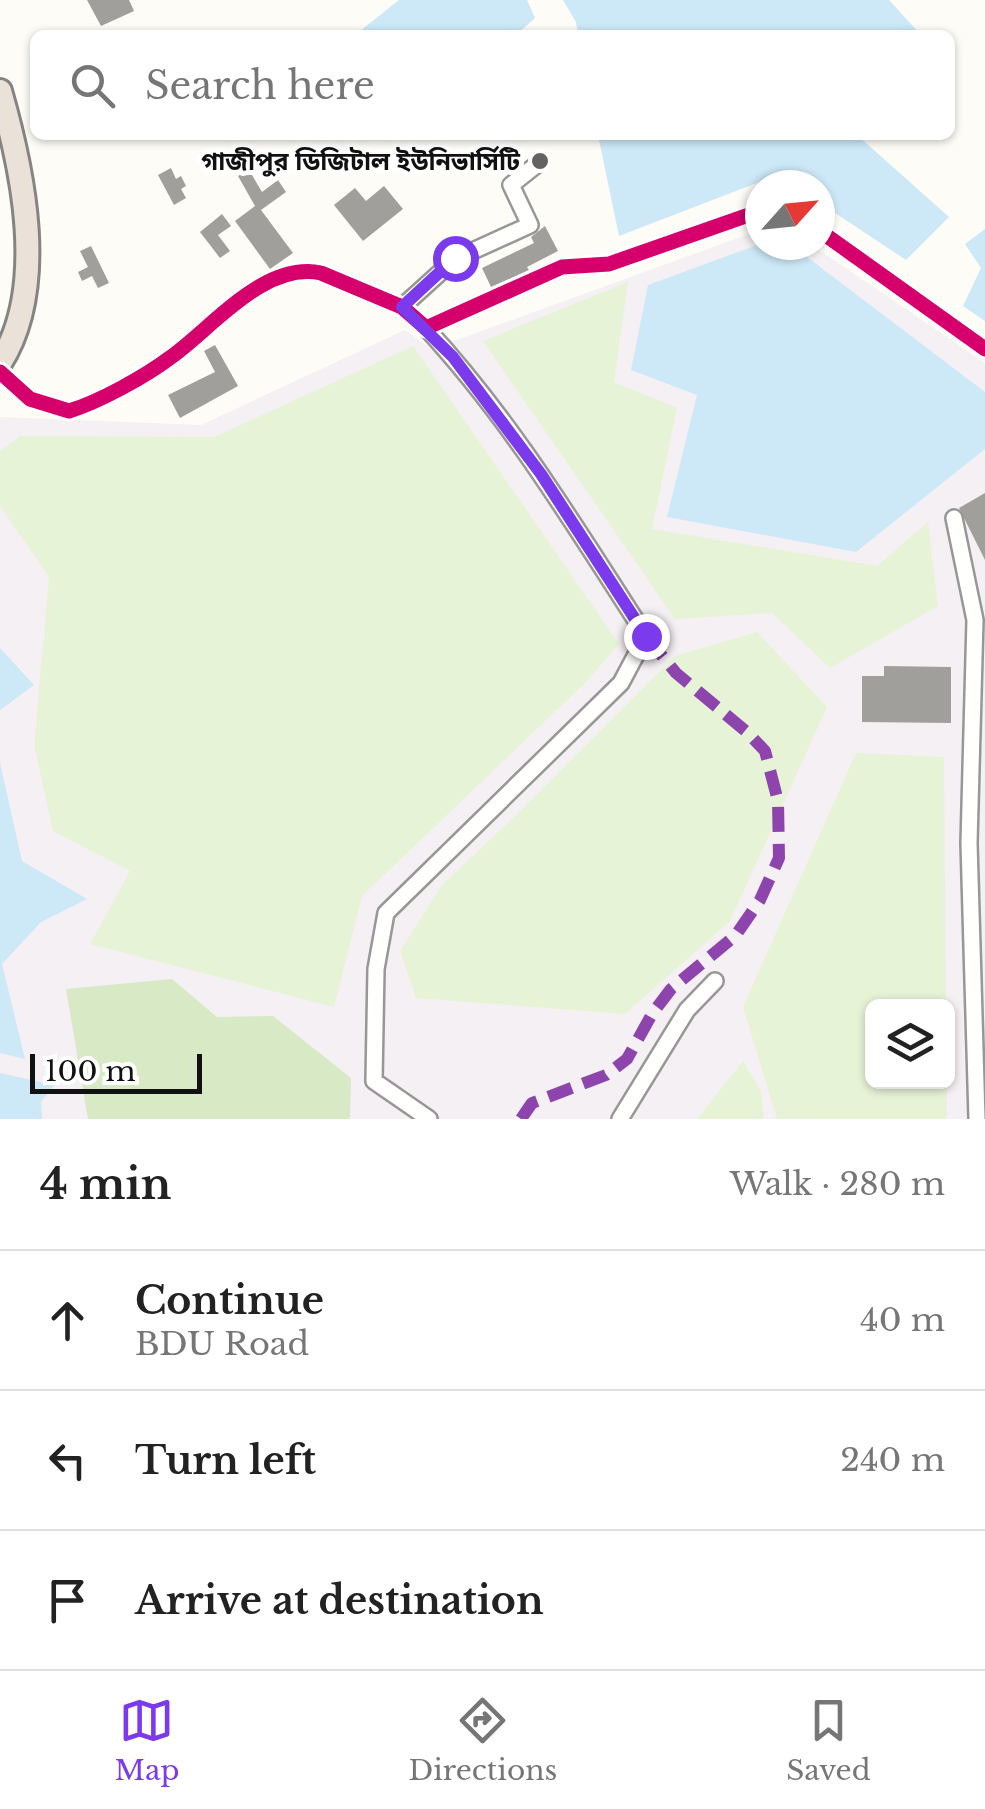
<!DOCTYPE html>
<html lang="en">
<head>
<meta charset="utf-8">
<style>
	body { margin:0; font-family:"Libre Baskerville","Noto Sans Bengali",serif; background:#f6f6f6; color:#222 }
	.controls { position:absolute; right:30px; bottom:30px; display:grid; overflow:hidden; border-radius:15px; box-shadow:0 2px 8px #0004 }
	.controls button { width:90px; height:90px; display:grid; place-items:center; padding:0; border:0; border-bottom:2px solid #e0e0e0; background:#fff; color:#222; font:50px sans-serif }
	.compass { position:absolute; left:745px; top:170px; width:90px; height:90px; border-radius:50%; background:#fff; box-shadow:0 2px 8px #0004; rotate:63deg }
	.scale { position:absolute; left:30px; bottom:25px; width:172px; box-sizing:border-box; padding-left:10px; border:5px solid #111; border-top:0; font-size:28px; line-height:35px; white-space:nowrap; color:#111; -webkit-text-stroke:8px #fff; paint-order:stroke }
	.stop { position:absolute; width:30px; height:30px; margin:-22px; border:8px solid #7c3aed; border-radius:50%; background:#fff }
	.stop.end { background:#7c3aed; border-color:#fff; box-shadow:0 2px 10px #0008 }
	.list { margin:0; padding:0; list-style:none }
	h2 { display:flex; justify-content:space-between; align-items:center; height:130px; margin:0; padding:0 40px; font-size:42px }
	h2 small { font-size:32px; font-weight:400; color:#767676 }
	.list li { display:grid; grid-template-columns:65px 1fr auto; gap:30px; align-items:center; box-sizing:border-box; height:140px; padding:0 40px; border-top:2px solid #e0e0e0 }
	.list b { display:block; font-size:38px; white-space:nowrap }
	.list p { margin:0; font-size:32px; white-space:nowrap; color:#767676 }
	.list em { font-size:32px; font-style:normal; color:#767676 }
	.icon { flex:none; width:55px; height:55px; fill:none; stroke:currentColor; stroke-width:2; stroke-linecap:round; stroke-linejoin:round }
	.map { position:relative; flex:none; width:985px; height:1119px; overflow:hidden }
	.search { position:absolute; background:#fff; box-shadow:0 2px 8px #0004; left:30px; right:30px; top:30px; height:110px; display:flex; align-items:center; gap:25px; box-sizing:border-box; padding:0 35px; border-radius:15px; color:#767676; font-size:38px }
	.sheet { height:550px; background:#fff }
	nav { display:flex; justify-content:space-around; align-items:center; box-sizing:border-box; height:140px; border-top:2px solid #e0e0e0; background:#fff; font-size:28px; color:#767676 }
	nav a { display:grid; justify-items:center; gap:5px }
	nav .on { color:#7c3aed }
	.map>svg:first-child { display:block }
	.industrial { fill:#f5f0f3; fill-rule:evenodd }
	.green { fill:#e7f3d7 }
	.forest { fill:#d8eac5 }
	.water { fill:#cde8f7 }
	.building { fill:#a19f9c }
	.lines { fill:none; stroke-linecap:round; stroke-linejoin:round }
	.minor-casing { stroke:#979795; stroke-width:20 }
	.highway-casing { stroke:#858482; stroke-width:28 }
	.minor { stroke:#fffffe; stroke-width:15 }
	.highway { stroke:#eae1d8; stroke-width:22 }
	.quiet { stroke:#8e44ad; stroke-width:12; stroke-dasharray:25 12; stroke-linecap:butt }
	.cycleway-casing { stroke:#fff; stroke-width:21 }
	.cycleway { stroke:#d6006c; stroke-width:15 }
	.route { stroke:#7c3aed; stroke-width:12 }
	.poi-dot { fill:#646362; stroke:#fff; stroke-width:4 }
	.labels { text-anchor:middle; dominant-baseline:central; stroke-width:10; stroke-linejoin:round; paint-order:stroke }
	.poi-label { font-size:25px; font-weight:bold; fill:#111; stroke:#fff; text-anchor:end }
</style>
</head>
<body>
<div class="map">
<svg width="985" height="1119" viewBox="0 0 985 1119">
	<rect width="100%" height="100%" fill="#fdfcf7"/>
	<path class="industrial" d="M 760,230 L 760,245 L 812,245 L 985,363 L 985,1119 L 0,1119 L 0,417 L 201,425 L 405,330 L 432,349 ZM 872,1006 L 948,1006 L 948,1082 L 872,1082 Z"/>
	<path class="green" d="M 628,282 L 614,382 L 677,408 L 652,529 L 877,566 L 928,522 L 938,606 L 830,668 L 772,613 L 675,619 L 483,341 Z
		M 413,346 L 619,644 L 585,683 L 362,896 L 334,1007 L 90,944 L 130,871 L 53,831 L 34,745 L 49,577 L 0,506 L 0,451 L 20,436 L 214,437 Z
		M 757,632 L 827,707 L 730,921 L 625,1014 L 416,998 L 400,951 L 442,885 L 511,820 L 675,656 Z
		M 856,753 L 944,757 L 946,1006 L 872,1006 L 872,1082 L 947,1082 L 947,1119 L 777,1119 L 743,1007 Z
		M 743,1061 L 761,1091 L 764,1119 L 697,1119 Z"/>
	<path class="forest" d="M 172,979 L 217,1017 L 273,1016 L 351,1078 L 350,1119 L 88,1119 L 66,989 Z"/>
	<path class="water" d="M 399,0 L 527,0 L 535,18 L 516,35 L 355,35 Z
		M 563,0 L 889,0 L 921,35 L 578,35 L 576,22 Z
		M 598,135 L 857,135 L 949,217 L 906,260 L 820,203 L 820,185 L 793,185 L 778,175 L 619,236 Z
		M 985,229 L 985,321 L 963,306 L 981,268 L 965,244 Z
		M 760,244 L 791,245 L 985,392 L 985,449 L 856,552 L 667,517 L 697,395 L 631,370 L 648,285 Z
		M 0,648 L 34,685 L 0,710 Z
		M 0,763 L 22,861 L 87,899 L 41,922 L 2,964 L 25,1059 L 0,1053 Z
		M 0,1073 L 54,1085 L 41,1102 L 42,1119 L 0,1119 Z"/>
	<path class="building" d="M 87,0 L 129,0 L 134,11 L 101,26 Z
		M 171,168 L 176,179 L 181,176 L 186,186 L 181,189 L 186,198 L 174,205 L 158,175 Z
		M 249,170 L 262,192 L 278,180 L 286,192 L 261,210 L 293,253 L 270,269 L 235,221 L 255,206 L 238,176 Z
		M 384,186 L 403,209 L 363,241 L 334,205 L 355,188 L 366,201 Z
		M 222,214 L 231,226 L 218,235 L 230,251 L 220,258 L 200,232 Z
		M 545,226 L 558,251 L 527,267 L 529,270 L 491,287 L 482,268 L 534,243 L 531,237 Z
		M 91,246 L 109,283 L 98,288 L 92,276 L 82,281 L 78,272 L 88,267 L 80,251 Z
		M 215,345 L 238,386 L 180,418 L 168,395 L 215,372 L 204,351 Z
		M 985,493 L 985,560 L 959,508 Z
		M 884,666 L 951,667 L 951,723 L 862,722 L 862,676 L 884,676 Z"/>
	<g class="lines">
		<defs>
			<path id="minor" d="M 820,231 L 985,349
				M 402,307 L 455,259 L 530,225 L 511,185 L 540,162
				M 426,328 C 512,421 577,530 646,636 L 621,683 L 386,913 L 376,969 L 374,1081 L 429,1119
				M 0,372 L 30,399 L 69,411 C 99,402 146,376 171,357 C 212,328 264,261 321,273 L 402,307 L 426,328 L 562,267 L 609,264 L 760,211
				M 954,518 L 975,620 L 969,843 L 977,1119
				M 620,1119 L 687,1010 L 715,981"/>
			<path id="highway" d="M 0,91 C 23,171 48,288 0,363"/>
		</defs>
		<use href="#minor" class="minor-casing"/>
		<use href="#highway" class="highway-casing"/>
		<use href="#minor" class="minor"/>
		<use href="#highway" class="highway"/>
		<path class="quiet" d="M 521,1119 L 532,1103 L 606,1075 L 627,1059 L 652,1014 L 671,989 L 736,935 L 760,900 L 779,858 L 778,801 L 765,751 L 748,733 L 676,673 L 646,636"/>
		<defs>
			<path id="cycleway" d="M 820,231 L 985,349
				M 0,372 L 30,399 L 69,411 C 99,402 146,376 171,357 C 212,328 264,261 321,273 L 402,307 L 426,328 L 562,267 L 609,264 L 760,211"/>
		</defs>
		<use href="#cycleway" class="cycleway-casing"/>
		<use href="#cycleway" class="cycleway"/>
	</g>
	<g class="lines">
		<path class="route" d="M 455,258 L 402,307 L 453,357 L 541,474 L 646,636"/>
	</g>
	<circle class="poi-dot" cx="540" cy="161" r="10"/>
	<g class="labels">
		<g class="poi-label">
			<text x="520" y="161">গাজীপুর ডিজিটাল ইউনিভার্সিটি</text>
		</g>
	</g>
</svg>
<div class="controls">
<button><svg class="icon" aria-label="layers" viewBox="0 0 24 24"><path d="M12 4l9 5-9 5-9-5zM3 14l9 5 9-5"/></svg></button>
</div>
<svg class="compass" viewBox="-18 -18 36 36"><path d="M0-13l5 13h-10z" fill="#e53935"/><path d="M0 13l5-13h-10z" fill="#767676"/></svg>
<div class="scale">100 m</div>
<div class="stop" style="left:455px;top:258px"></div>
<div class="stop end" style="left:646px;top:636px"></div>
<div class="search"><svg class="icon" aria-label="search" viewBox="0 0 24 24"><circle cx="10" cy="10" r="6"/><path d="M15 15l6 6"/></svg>Search here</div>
</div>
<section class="sheet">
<h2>4 min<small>Walk · 280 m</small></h2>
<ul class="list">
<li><svg class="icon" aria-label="ahead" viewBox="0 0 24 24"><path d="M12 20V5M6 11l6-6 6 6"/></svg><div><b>Continue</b><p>BDU Road</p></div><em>40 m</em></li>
<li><svg class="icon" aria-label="left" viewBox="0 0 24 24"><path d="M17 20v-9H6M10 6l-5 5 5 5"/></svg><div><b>Turn left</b></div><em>240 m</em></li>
<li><svg class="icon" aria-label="arrive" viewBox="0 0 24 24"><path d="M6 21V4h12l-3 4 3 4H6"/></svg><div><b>Arrive at destination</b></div></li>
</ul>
</section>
<nav>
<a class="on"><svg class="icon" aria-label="map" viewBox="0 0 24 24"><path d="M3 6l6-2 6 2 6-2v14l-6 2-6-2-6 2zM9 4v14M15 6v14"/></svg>Map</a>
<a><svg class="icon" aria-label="directions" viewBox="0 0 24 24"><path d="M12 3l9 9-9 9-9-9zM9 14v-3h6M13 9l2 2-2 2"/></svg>Directions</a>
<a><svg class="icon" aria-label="saved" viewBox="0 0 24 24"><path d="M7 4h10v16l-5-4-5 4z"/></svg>Saved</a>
</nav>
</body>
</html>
